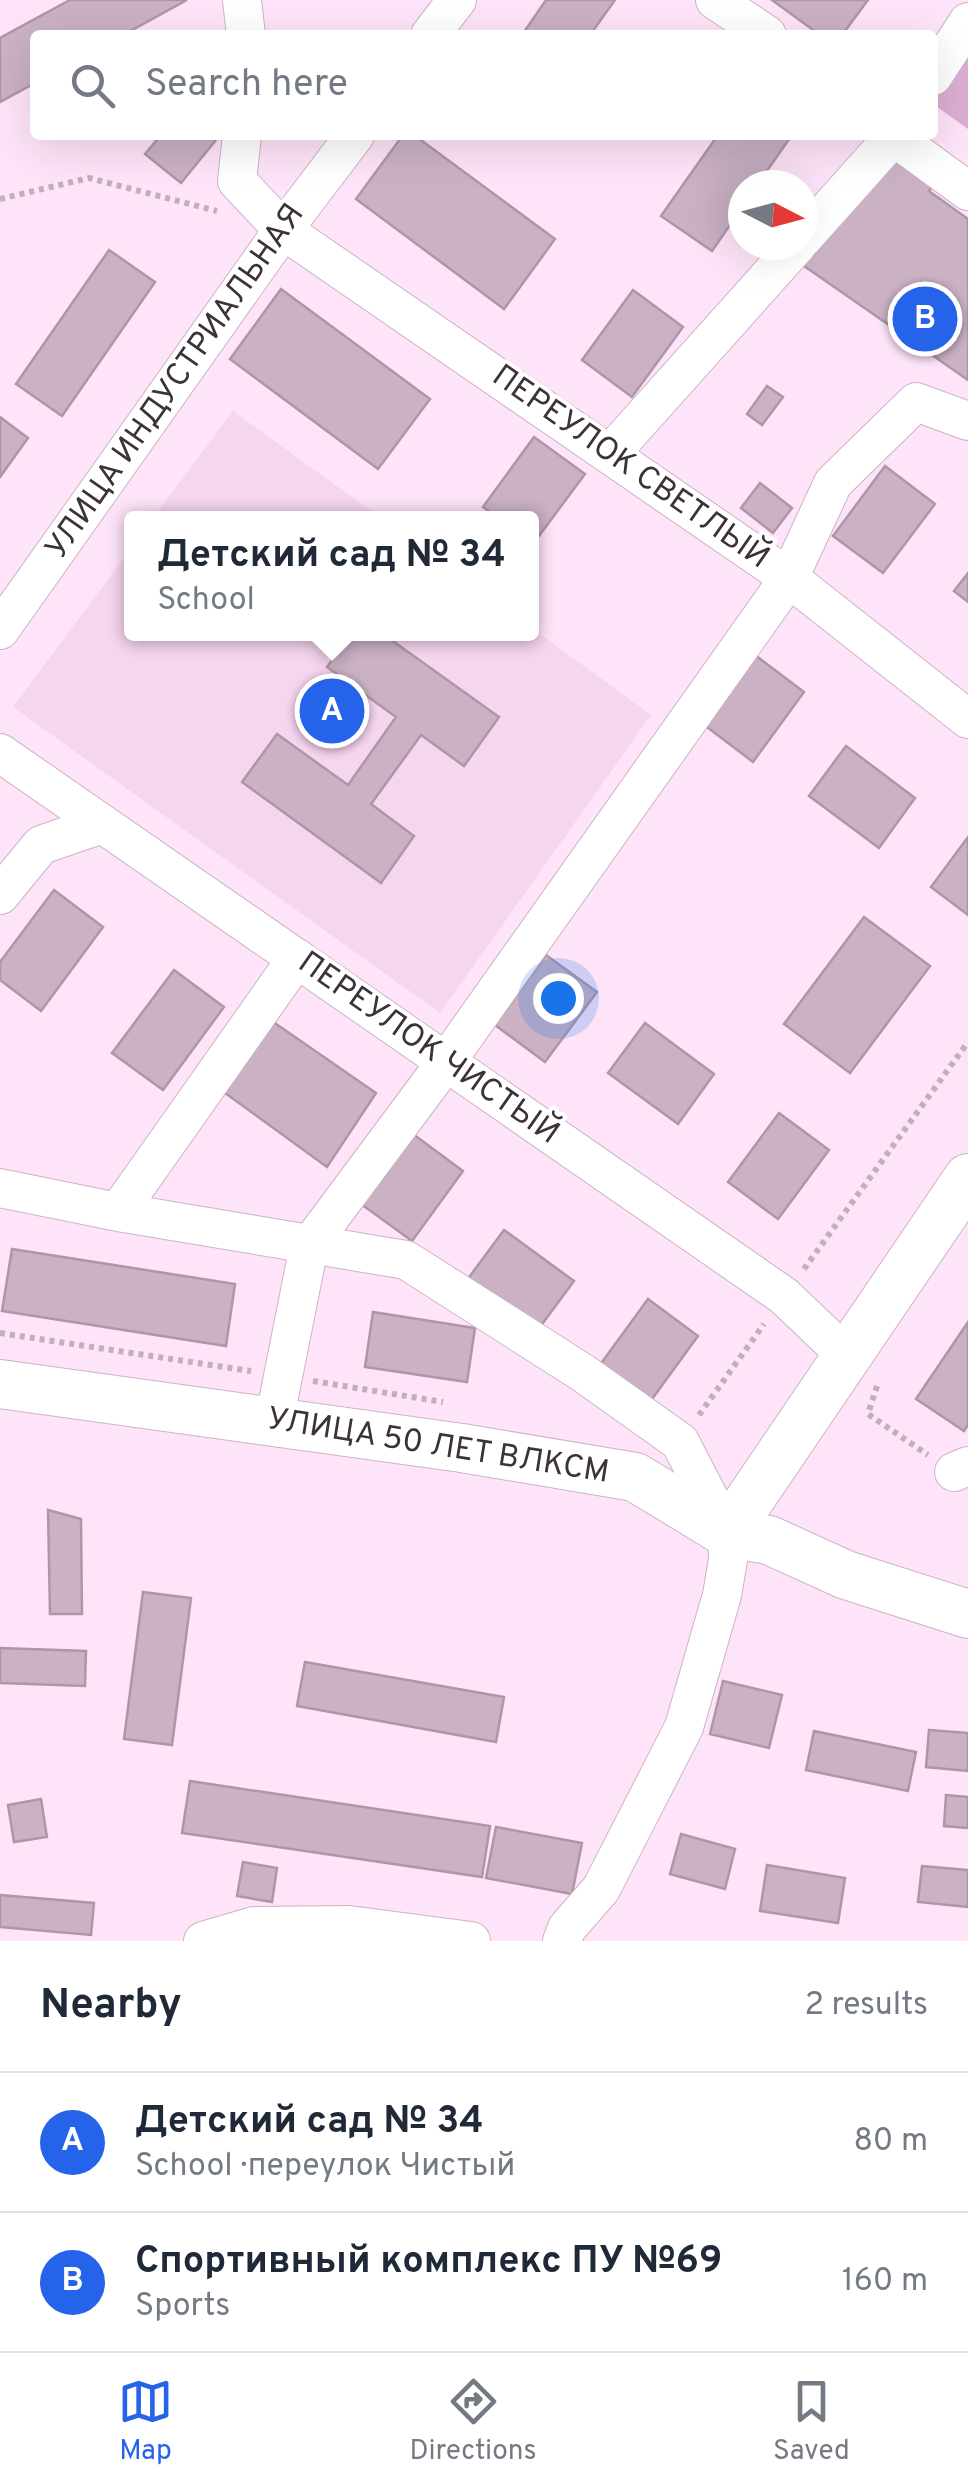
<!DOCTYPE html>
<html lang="en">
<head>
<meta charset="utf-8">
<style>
	body { margin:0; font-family:Overpass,sans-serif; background:#f2f2f3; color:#1f2937 }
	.compass { position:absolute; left:728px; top:170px; width:90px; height:90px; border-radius:50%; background:#fff; box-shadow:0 10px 40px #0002; rotate:96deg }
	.you { position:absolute; left:558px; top:998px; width:35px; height:35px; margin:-25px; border:8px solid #fff; border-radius:50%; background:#1a73e8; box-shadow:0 0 0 15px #1a73e833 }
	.badge { display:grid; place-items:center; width:65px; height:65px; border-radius:50%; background:#2563eb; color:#fff; font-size:32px; font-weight:700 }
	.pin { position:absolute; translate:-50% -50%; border:5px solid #fff; box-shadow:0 2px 10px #0006 }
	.popup { position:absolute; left:124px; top:511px; width:415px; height:130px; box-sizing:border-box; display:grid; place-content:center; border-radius:10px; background:#fff; filter:drop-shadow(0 2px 8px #0005); font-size:32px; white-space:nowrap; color:#747a83 }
	.popup b { font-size:38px; color:#1f2937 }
	.popup::after { content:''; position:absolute; left:50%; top:100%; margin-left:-20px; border:20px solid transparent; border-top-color:#fff }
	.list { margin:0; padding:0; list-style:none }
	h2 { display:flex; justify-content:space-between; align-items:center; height:130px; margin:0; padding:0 40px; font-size:42px }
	h2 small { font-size:32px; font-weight:400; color:#747a83 }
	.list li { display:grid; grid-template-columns:65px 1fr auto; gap:30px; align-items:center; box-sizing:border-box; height:140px; padding:0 40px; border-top:2px solid #e0e1e3 }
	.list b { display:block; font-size:38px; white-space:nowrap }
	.list p { margin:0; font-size:32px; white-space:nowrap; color:#747a83 }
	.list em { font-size:32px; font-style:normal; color:#747a83 }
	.icon { flex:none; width:55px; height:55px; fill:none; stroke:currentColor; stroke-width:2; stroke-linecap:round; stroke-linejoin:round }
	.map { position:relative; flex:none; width:968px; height:1941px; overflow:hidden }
	.search { position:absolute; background:#fff; box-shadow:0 10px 40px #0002; left:30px; right:30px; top:30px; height:110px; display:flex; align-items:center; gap:25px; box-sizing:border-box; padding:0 35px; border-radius:10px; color:#747a83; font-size:38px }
	.sheet { height:410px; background:#fff }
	nav { display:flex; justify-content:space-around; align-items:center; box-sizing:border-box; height:140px; border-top:2px solid #e0e1e3; background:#fff; font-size:28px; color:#747a83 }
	nav a { display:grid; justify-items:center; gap:5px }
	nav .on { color:#2563eb }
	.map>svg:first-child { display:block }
	.built { fill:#f6d5ef }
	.green { fill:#ddaed3 }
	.building { fill:#cab1c4; stroke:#ae96a9; stroke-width:2.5 }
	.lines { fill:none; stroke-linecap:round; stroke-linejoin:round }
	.minor-casing { stroke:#ccb3c7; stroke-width:40 }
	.major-casing { stroke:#ccb3c7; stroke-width:50 }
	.path { stroke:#c3aebe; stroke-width:6; stroke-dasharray:5 5; stroke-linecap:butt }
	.minor { stroke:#fff; stroke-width:38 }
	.major { stroke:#fff; stroke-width:48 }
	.labels { text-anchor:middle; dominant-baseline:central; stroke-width:8; stroke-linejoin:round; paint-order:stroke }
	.street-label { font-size:32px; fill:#3c3239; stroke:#fff }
</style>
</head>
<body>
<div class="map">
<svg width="968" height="1941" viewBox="0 0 968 1941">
	<rect width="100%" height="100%" fill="#fee4f8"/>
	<path class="built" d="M 233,411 L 381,518 L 153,518 Z
		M 132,547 L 132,634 L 532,634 L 532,628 L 651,715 L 440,1013 L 13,707 Z"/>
	<path class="green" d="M 968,30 L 968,129 L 933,104 L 933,79 Z"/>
	<path class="building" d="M 70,0 L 187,0 L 123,35 L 35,35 L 35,83 L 0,102 L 0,38 Z
		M 546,0 L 615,0 L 590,35 L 522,35 Z
		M 772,0 L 868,0 L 842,35 L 820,35 Z
		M 161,135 L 220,135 L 181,183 L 145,154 Z
		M 403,135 L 414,135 L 555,239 L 504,309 L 356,199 Z
		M 718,135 L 792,135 L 757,185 L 743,185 L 743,206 L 712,251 L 661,216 Z
		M 887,146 L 936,181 L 929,191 L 968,219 L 968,380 L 794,259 Z
		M 109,250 L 155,282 L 62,416 L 16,384 Z
		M 281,289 L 430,399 L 378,469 L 230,359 Z
		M 633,290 L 683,327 L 632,397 L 582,360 Z
		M 767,386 L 783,397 L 762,425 L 747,414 Z
		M 0,417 L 28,438 L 0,477 Z
		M 534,437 L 585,474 L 533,544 L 532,518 L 499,518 L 483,507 Z
		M 885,466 L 935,504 L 883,573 L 833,536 Z
		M 760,483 L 792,508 L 773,533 L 741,508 Z
		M 968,573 L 968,602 L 954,591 Z
		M 351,634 L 383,634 L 499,717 L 464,766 L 421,735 L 371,804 L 414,836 L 381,883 L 242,782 L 277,734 L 348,785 L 396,717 L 327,667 Z
		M 755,655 L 804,692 L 753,762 L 703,724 Z
		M 846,746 L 915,798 L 879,848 L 809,796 Z
		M 968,837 L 968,915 L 931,887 Z
		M 54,890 L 103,927 L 41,1011 L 0,980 L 0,962 Z
		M 864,917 L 930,966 L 850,1073 L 784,1024 Z
		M 546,955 L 597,992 L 545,1062 L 495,1025 Z
		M 174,970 L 224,1007 L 163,1090 L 112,1053 Z
		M 269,1019 L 376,1093 L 327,1167 L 221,1090 Z
		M 645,1023 L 714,1074 L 678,1124 L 608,1073 Z
		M 779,1113 L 829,1150 L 778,1219 L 728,1182 Z
		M 413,1134 L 463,1171 L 412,1241 L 361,1204 Z
		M 504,1230 L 574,1281 L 537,1331 L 467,1280 Z
		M 12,1249 L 235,1284 L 226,1346 L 2,1311 Z
		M 648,1299 L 698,1336 L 647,1406 L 597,1369 Z
		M 373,1312 L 475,1328 L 467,1382 L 365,1367 Z
		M 968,1322 L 968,1425 L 964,1431 L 916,1399 Z
		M 48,1510 L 81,1519 L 82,1614 L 50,1614 Z
		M 143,1592 L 191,1598 L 172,1745 L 124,1739 Z
		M 0,1648 L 86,1651 L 85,1686 L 0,1683 Z
		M 305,1662 L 504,1697 L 496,1742 L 297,1706 Z
		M 723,1681 L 782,1695 L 769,1748 L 710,1734 Z
		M 929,1730 L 968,1733 L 968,1771 L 926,1767 Z
		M 814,1731 L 916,1752 L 908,1791 L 806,1770 Z
		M 190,1781 L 490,1826 L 482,1877 L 182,1833 Z
		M 946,1795 L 968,1797 L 968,1828 L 944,1826 Z
		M 41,1799 L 47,1837 L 14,1842 L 8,1805 Z
		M 496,1827 L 582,1843 L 572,1894 L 486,1878 Z
		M 681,1834 L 735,1849 L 725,1889 L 670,1874 Z
		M 243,1862 L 277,1868 L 272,1902 L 237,1896 Z
		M 767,1865 L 845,1878 L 838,1923 L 760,1911 Z
		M 922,1866 L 968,1870 L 968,1907 L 918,1902 Z
		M 0,1895 L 94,1903 L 91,1935 L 0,1927 Z"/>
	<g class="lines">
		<defs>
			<path id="minor" d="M 242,0 L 246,35
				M 715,0 L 767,35
				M 430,35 L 457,0
				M 933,76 L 968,22
				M 242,135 L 237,181 L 283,230 L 789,578 L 968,719
				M 894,137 L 968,191
				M 803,238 L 895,135
				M 610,454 L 797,245
				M 0,630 L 283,230 L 355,135
				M 0,753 L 784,1296 L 847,1356
				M 0,895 L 41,845 L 102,824
				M 0,1188 L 118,1212 L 406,1260 L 583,1373 L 680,1442 L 727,1533 L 728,1560 L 722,1595 L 684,1727 L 601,1889 L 567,1928 L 562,1941
				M 118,1212 L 297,958
				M 274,1422 L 309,1246 L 446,1062 L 789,578 L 833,483 L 916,402 L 968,421
				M 954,1472 L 968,1466
				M 203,1941 L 254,1926 L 349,1925 L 471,1941"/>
			<path id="major" d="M 0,1384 L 462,1448 L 635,1477 L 727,1533 L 769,1540 L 846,1575 L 968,1614
				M 727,1533 L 968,1178"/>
		</defs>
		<use href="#minor" class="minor-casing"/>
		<use href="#major" class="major-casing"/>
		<path class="path" d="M 0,199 L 89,178 L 217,211
			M 804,1269 L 968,1042
			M 0,1333 L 251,1371
			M 313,1381 L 443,1402
			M 877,1386 L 868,1414 L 928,1455
			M 699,1415 L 764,1324"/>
		<use href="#minor" class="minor"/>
		<use href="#major" class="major"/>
	</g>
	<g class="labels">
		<g class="street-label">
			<text transform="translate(176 382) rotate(-55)">УЛИЦА ИНДУСТРИАЛЬНАЯ</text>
			<text transform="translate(630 468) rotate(35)">ПЕРЕУЛОК СВЕТЛЫЙ</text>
			<text transform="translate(428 1049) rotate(35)">ПЕРЕУЛОК ЧИСТЫЙ</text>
			<text transform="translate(438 1447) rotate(9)">УЛИЦА 50 ЛЕТ ВЛКСМ</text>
		</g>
	</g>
</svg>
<svg class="compass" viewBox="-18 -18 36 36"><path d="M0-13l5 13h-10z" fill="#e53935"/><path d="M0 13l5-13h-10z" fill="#747a83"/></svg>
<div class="you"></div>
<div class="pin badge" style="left:332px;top:711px">A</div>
<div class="popup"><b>Детский сад № 34</b>School</div>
<div class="pin badge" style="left:925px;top:319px">B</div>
<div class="search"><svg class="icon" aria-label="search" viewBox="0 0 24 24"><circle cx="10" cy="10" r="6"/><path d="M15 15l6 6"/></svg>Search here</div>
</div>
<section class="sheet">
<h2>Nearby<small>2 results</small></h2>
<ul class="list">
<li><span class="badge">A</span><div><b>Детский сад № 34</b><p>School · переулок Чистый</p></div><em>80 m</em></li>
<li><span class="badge">B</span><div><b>Спортивный комплекс ПУ №69</b><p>Sports</p></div><em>160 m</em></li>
</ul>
</section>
<nav>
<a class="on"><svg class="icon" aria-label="map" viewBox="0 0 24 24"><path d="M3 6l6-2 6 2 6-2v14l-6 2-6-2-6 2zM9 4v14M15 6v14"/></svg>Map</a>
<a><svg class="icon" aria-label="directions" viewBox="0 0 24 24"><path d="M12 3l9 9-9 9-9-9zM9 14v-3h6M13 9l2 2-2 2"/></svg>Directions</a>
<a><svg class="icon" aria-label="saved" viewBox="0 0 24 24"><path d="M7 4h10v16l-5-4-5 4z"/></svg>Saved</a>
</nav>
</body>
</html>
